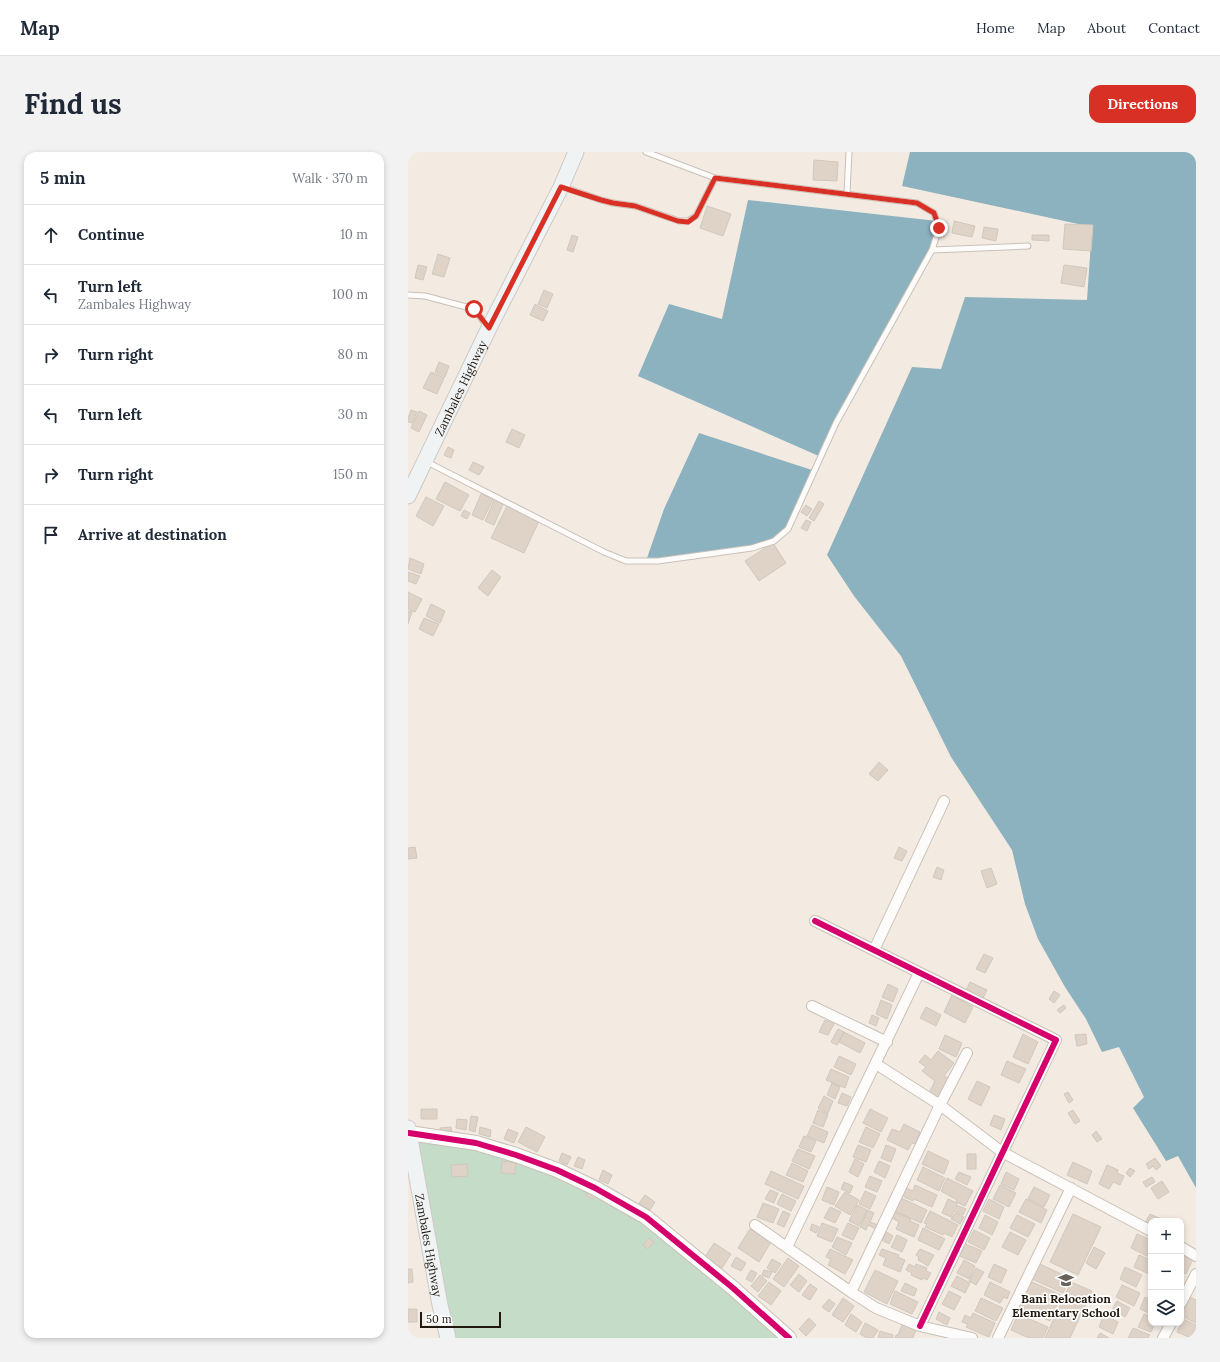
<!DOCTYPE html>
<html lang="en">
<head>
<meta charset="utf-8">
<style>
	body { margin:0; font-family:Lora,serif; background:#f2f2f3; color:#1f2937 }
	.controls { position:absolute; right:12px; bottom:12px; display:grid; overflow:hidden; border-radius:8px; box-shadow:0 2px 6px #0003 }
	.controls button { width:36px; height:36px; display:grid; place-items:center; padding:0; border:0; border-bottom:1px solid #e0e1e3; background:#fff; color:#1f2937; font:20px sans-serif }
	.scale { position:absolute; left:12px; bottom:10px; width:81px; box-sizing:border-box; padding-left:4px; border:2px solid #20170d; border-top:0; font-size:11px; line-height:14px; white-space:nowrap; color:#20170d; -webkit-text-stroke:3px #fff; paint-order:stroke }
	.stop { position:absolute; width:12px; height:12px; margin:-9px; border:3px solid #d93025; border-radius:50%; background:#fff }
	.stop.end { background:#d93025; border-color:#fff; box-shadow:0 1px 4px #0008 }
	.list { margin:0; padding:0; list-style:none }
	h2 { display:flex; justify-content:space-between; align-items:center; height:52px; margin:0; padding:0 16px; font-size:17px }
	h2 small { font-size:13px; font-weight:400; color:#747a83 }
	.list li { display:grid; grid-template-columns:26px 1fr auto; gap:12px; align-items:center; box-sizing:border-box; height:60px; padding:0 16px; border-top:1px solid #e0e1e3 }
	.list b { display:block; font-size:15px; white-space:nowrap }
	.list p { margin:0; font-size:13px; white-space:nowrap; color:#747a83 }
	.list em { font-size:13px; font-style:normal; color:#747a83 }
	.icon { flex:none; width:22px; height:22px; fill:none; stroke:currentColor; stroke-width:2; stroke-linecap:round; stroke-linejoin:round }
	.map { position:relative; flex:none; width:788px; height:1186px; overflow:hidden; border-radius:12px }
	header { display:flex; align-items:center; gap:24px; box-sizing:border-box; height:56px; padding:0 20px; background:#fff; border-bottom:1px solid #e0e1e3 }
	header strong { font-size:19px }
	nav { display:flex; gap:22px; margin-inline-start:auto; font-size:14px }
	.intro { display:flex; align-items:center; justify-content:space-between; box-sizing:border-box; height:96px; padding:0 24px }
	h1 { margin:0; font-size:28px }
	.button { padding:10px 18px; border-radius:12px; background:#d93025; color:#fff; font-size:14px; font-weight:700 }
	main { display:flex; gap:24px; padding:0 24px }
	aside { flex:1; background:#fff; border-radius:12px; box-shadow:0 2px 6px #0003 }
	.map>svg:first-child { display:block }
	.green { fill:#c4dcc8 }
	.water { fill:#8bb2be }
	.building { fill:#dfd3c8; stroke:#d0c8be }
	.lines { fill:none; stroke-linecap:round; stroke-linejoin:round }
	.lane-casing { stroke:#c9c0b7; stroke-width:7 }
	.street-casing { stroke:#c9c0b7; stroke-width:12 }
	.secondary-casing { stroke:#c9c0b7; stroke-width:16 }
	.primary-casing { stroke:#cec9c4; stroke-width:17 }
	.lane { stroke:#fdfcfb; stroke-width:5 }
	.street { stroke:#fdfcfb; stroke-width:10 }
	.secondary { stroke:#fdfcfb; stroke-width:14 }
	.primary { stroke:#f0f3f4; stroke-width:15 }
	.cycleway-casing { stroke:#fff; stroke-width:8 }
	.cycleway { stroke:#d6006c; stroke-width:6 }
	.route { stroke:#d93025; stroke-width:5 }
	.labels { text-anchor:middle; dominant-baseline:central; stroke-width:3.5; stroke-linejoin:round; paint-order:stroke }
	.street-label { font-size:12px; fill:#20170d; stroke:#fff }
	.poi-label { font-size:12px; font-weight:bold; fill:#20170d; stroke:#fff }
</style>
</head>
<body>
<header>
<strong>Map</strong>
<nav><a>Home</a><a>Map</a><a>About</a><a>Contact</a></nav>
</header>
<div class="intro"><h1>Find us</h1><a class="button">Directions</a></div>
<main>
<aside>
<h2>5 min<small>Walk · 370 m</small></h2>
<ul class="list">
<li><svg class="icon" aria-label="ahead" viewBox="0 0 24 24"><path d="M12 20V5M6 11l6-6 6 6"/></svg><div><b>Continue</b></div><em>10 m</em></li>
<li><svg class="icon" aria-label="left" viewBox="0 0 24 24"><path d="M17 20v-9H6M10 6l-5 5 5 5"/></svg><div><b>Turn left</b><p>Zambales Highway</p></div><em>100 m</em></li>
<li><svg class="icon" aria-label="right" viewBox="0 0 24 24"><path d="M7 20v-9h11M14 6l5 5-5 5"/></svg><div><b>Turn right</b></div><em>80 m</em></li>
<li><svg class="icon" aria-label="left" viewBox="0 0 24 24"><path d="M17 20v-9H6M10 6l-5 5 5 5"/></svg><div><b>Turn left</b></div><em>30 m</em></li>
<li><svg class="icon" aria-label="right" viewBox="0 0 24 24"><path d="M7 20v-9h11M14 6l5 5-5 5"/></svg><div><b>Turn right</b></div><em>150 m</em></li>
<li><svg class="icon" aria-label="arrive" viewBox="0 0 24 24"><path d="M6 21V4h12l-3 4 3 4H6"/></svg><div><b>Arrive at destination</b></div></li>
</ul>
</aside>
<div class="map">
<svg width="788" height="1186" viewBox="0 0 788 1186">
	<rect width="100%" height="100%" fill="#f3ebe2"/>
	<path class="green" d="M 1,981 L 108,1003 L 238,1065 L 381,1186 L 40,1186 Z"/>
	<path class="water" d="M 502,0 L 788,0 L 788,1036 L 770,1004 L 758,1009 L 725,956 L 736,945 L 711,895 L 694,900 L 678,867 L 657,835 L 630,787 L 617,752 L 604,698 L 543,605 L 493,504 L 446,444 L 419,403 L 504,215 L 533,217 L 557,145 L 679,148 L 684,75 L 494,34 Z
		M 340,48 L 529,69 L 531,76 L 524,98 L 428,271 L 413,305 L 230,224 L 261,152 L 314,167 Z
		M 291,281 L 407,319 L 380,377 L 366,389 L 344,396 L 238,409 L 256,357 Z"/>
	<path class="building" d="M 406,8 L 430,10 L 429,29 L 405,28 Z
		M 299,54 L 323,62 L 315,84 L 292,76 Z
		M 546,69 L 567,74 L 564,85 L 544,81 Z
		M 657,72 L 685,73 L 683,99 L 655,97 Z
		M 576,75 L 590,77 L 588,89 L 574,86 Z
		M 164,83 L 170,85 L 165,100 L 159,98 Z
		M 624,83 L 641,83 L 641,89 L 624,88 Z
		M 30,102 L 42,106 L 36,125 L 24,122 Z
		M 10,113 L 19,115 L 15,128 L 7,126 Z
		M 656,113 L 679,116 L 676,135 L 653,131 Z
		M 136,138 L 145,142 L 139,156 L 130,152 Z
		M 127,152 L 140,159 L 135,169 L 122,163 Z
		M 31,210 L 41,214 L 37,225 L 27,220 Z
		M 23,220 L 36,226 L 29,242 L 15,236 Z
		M 3,258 L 9,260 L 4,271 L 0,270 L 0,266 Z
		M 11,259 L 19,263 L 11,280 L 3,276 Z
		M 104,277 L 117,283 L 111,296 L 98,290 Z
		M 40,295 L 46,298 L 43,306 L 36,303 Z
		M 65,310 L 76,315 L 71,323 L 61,318 Z
		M 37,330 L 61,343 L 52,359 L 28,347 Z
		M 73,342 L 85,347 L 75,368 L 64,363 Z
		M 18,345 L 36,354 L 25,374 L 8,364 Z
		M 87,346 L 96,350 L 86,373 L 77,369 Z
		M 411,349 L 416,352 L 406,369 L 401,366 Z
		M 398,353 L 404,357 L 399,364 L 393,360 Z
		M 99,354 L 131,369 L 116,401 L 83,386 Z
		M 56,358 L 62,361 L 59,367 L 53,364 Z
		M 398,368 L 403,370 L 399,379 L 393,376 Z
		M 365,391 L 378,411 L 351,429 L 337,409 Z
		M 2,406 L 16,412 L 13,422 L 0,417 Z
		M 84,418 L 93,425 L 80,444 L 70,436 Z
		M 0,420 L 12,424 L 8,432 L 0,429 Z
		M 0,440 L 14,447 L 7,460 L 0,457 Z
		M 23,452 L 37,459 L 32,471 L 18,464 Z
		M 0,459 L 4,460 L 0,472 Z
		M 16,466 L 31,472 L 25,484 L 11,477 Z
		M 471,610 L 480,618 L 470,629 L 461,622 Z
		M 7,695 L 9,706 L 0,707 L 0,696 Z
		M 491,695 L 499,699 L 494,709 L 486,706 Z
		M 529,715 L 536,718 L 533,728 L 525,725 Z
		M 583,716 L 589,732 L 579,736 L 573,719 Z
		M 576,802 L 585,806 L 577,821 L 568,817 Z
		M 562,830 L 579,838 L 575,846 L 558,838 Z
		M 480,832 L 490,837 L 485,850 L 474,845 Z
		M 646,839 L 652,843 L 646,851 L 641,847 Z
		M 544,843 L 565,855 L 557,871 L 536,860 Z
		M 473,848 L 484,853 L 479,867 L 468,862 Z
		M 656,853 L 658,856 L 652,861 L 649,858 Z
		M 518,855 L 533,863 L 528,874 L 512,866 Z
		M 464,863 L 471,866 L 468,874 L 461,871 Z
		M 417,868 L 426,872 L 420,883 L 411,880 Z
		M 430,877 L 436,880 L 429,893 L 423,890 Z
		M 436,880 L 457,891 L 452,901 L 431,890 Z
		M 615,882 L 630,890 L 620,912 L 605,905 Z
		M 678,882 L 679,892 L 669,894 L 667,883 Z
		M 537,883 L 554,891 L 548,905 L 531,897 Z
		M 530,899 L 546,911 L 536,924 L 542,927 L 532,946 L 521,941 L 527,929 L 514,919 L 518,915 L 511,910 L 517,903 L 523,908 Z
		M 431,904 L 448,912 L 443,923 L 426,915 Z
		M 599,909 L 618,917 L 611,931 L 593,923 Z
		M 423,917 L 441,925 L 437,936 L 418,928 Z
		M 569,929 L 582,935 L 573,954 L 560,947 Z
		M 424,931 L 432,935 L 427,947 L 419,943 Z
		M 660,940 L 665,948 L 661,951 L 656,942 Z
		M 434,941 L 443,945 L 439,954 L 430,951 Z
		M 416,944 L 425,949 L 420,961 L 410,956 Z
		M 13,957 L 29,957 L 29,967 L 13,967 Z
		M 462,957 L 480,966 L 473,980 L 455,971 Z
		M 410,958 L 420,962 L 415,975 L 405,971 Z
		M 665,958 L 672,969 L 667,972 L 660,961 Z
		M 586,963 L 597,967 L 593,978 L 582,973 Z
		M 63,964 L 70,965 L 67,980 L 61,978 Z
		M 49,967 L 59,968 L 58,978 L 48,976 Z
		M 496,972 L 512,980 L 507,992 L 504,991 L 500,998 L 479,988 L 484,977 L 492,980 Z
		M 404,973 L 420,980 L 416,991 L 399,984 Z
		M 43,975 L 44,983 L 33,984 L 32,976 Z
		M 72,975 L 83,978 L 82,985 L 71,982 Z
		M 118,975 L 137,985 L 129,1000 L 110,990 Z
		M 458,975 L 472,982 L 465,996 L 451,990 Z
		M 100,977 L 110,981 L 106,991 L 96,987 Z
		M 688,979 L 694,987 L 689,990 L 684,983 Z
		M 396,984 L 408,989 L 403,1000 L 391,995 Z
		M 450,993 L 463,998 L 458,1010 L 445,1005 Z
		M 478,993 L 488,997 L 483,1010 L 473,1006 Z
		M 390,997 L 407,1004 L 401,1017 L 384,1009 Z
		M 520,999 L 541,1009 L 536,1022 L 514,1012 Z
		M 154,1001 L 163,1005 L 159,1013 L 151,1009 Z
		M 559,1002 L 568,1002 L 568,1017 L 559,1017 Z
		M 170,1005 L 177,1008 L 174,1017 L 166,1014 Z
		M 747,1006 L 753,1014 L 748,1018 L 745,1014 L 741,1017 L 738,1012 Z
		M 447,1007 L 456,1012 L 450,1025 L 441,1020 Z
		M 94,1009 L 108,1011 L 107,1022 L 93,1021 Z
		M 471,1009 L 482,1014 L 477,1026 L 466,1020 Z
		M 665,1010 L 684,1019 L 679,1032 L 659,1023 Z
		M 384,1011 L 400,1019 L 395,1030 L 378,1023 Z
		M 59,1012 L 60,1024 L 44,1025 L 43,1013 Z
		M 699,1013 L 710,1018 L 709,1021 L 716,1024 L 712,1033 L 705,1030 L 701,1037 L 691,1032 Z
		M 515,1015 L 537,1026 L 531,1039 L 509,1028 Z
		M 722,1016 L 727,1019 L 722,1025 L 718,1021 Z
		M 195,1018 L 204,1023 L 200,1032 L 191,1028 Z
		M 363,1019 L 396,1034 L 390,1047 L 357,1032 Z
		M 551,1020 L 563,1025 L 559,1033 L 547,1027 Z
		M 598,1020 L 611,1027 L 606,1038 L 593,1032 Z
		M 462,1024 L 474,1029 L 469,1040 L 457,1035 Z
		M 744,1025 L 747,1030 L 738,1035 L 735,1030 Z
		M 539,1026 L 565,1039 L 557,1054 L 548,1050 L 549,1048 L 533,1039 Z
		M 754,1029 L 761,1040 L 750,1047 L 743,1036 Z
		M 436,1030 L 445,1034 L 442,1041 L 433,1037 Z
		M 507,1033 L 529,1043 L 524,1055 L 506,1047 L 505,1049 L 494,1044 L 498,1036 L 505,1039 Z
		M 592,1033 L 608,1041 L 601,1055 L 585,1047 Z
		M 419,1035 L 431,1040 L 426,1053 L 414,1048 Z
		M 626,1035 L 642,1043 L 636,1055 L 620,1047 Z
		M 362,1038 L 370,1041 L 366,1051 L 357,1047 Z
		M 180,1039 L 187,1042 L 185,1047 L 178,1044 Z
		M 457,1039 L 468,1044 L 462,1057 L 451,1052 Z
		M 437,1040 L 451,1048 L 442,1063 L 427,1054 Z
		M 374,1042 L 388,1049 L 383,1059 L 369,1052 Z
		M 237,1043 L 247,1050 L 242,1058 L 231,1051 Z
		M 493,1046 L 519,1058 L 513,1071 L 487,1059 Z
		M 540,1047 L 549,1051 L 548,1053 L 558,1057 L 555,1063 L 546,1059 L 543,1065 L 534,1061 Z
		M 581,1047 L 596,1055 L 591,1067 L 575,1059 Z
		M 618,1047 L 639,1058 L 633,1071 L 611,1060 Z
		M 355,1051 L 371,1057 L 365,1071 L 349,1065 Z
		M 449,1053 L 459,1058 L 451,1074 L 441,1069 Z
		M 422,1055 L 433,1060 L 427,1071 L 416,1066 Z
		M 460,1058 L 466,1061 L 462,1070 L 470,1073 L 468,1077 L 460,1073 L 458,1078 L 452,1075 Z
		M 375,1059 L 382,1062 L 376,1075 L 369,1072 Z
		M 522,1059 L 550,1073 L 544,1085 L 536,1081 L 535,1083 L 517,1075 L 519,1072 L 516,1071 Z
		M 487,1060 L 503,1067 L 502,1069 L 511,1073 L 506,1085 L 488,1077 L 491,1070 L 484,1066 Z
		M 547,1061 L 556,1065 L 552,1072 L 543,1067 Z
		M 665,1062 L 693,1075 L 670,1123 L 642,1110 Z
		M 742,1062 L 755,1068 L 754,1069 L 743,1069 L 743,1074 L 737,1071 Z
		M 577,1063 L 590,1070 L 584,1083 L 571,1076 Z
		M 609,1063 L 627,1072 L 620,1085 L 602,1076 Z
		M 414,1071 L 430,1077 L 424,1090 L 409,1084 Z
		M 440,1071 L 451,1076 L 445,1088 L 434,1083 Z
		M 404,1072 L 411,1075 L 408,1081 L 402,1078 Z
		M 515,1076 L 537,1087 L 531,1098 L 510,1088 Z
		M 342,1077 L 363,1090 L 351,1110 L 330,1096 Z
		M 566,1078 L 582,1086 L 576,1098 L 560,1090 Z
		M 479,1080 L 485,1084 L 481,1092 L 474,1088 Z
		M 602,1080 L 618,1088 L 610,1103 L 594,1095 Z
		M 729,1082 L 743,1088 L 743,1106 L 723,1096 Z
		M 489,1083 L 499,1088 L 494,1100 L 483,1095 Z
		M 429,1085 L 444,1091 L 438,1103 L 424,1095 Z
		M 241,1086 L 246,1090 L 240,1097 L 235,1093 Z
		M 306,1091 L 323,1102 L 314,1116 L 297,1105 Z
		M 555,1091 L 574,1099 L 568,1111 L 549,1103 Z
		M 686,1095 L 697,1101 L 688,1117 L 678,1111 Z
		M 422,1097 L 445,1108 L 437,1122 L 420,1113 L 423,1107 L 418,1105 Z
		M 474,1097 L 491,1103 L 490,1105 L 497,1108 L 492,1120 L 475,1113 L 478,1106 L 471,1103 Z
		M 512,1097 L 526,1103 L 520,1114 L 510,1108 L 511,1105 L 508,1103 Z
		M 773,1101 L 785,1107 L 778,1122 L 773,1120 Z
		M 731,1103 L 743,1108 L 743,1118 L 741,1122 L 726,1115 Z
		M 328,1105 L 338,1111 L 333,1119 L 323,1114 Z
		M 380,1106 L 391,1114 L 376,1135 L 365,1127 Z
		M 364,1107 L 373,1112 L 367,1121 L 359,1116 Z
		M 556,1108 L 567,1114 L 561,1127 L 549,1121 Z
		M 501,1112 L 507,1115 L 508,1112 L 519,1116 L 518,1119 L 523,1121 L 519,1128 L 515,1126 L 514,1128 L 503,1123 L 504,1121 L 498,1118 Z
		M 586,1112 L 599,1118 L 593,1131 L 580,1125 Z
		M 632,1112 L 662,1126 L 655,1141 L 624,1127 Z
		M 717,1115 L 734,1123 L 728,1135 L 712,1127 Z
		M 568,1116 L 576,1120 L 568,1133 L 561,1129 Z
		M 0,1117 L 4,1117 L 5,1130 L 0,1131 Z
		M 343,1118 L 349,1121 L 344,1130 L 338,1127 Z
		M 356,1118 L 364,1120 L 361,1126 L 354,1123 Z
		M 467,1118 L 490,1129 L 479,1152 L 456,1140 Z
		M 391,1122 L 399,1129 L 391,1140 L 382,1133 Z
		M 352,1123 L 359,1129 L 350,1140 L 343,1134 Z
		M 549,1124 L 562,1131 L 557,1141 L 543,1134 Z
		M 622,1129 L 653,1143 L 642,1169 L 611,1155 Z
		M 361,1130 L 373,1139 L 363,1153 L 350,1144 Z
		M 582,1130 L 602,1140 L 599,1147 L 596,1145 L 592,1151 L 576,1143 Z
		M 663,1130 L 684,1139 L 662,1186 L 637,1186 Z
		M 497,1131 L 509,1137 L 506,1144 L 493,1139 Z
		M 402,1132 L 409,1137 L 402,1148 L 394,1143 Z
		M 714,1133 L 732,1141 L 726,1154 L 708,1145 Z
		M 487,1139 L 510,1150 L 504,1162 L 482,1152 Z
		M 541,1139 L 553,1145 L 546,1158 L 534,1152 Z
		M 737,1145 L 743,1148 L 743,1162 L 732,1157 Z
		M 782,1145 L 788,1148 L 788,1171 L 773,1164 Z
		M 435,1146 L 446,1154 L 435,1170 L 424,1163 Z
		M 573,1146 L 595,1156 L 588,1169 L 567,1159 Z
		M 421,1147 L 427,1152 L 421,1160 L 414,1155 Z
		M 709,1149 L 722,1156 L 717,1165 L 704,1158 Z
		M 0,1157 L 9,1157 L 9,1170 L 0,1170 Z
		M 531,1160 L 542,1166 L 539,1173 L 528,1167 Z
		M 565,1161 L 587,1171 L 581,1185 L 558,1175 L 560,1172 L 554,1170 L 557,1163 L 563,1166 Z
		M 443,1162 L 454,1170 L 448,1180 L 437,1173 Z
		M 610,1162 L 640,1175 L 635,1186 L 621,1186 L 603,1178 Z
		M 736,1162 L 743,1165 L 743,1171 L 747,1171 L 743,1180 L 730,1175 Z
		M 696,1163 L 710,1170 L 705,1182 L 691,1175 Z
		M 401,1166 L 408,1173 L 398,1184 L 391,1177 Z
		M 775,1167 L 788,1173 L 788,1186 L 783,1186 L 769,1180 Z
		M 457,1171 L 470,1178 L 465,1186 L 459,1186 L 452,1182 Z
		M 494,1173 L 508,1178 L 505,1186 L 487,1186 L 488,1183 L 490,1183 Z
		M 725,1176 L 742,1183 L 740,1186 L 720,1186 Z
		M 472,1179 L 485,1183 L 485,1186 L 470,1186 Z
		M 692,1181 L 701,1186 L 689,1186 Z"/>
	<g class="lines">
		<defs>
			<path id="lane" d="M 155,35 L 193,48 L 205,51 L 227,54 L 271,69 L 280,69 L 288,64 L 307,26
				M 439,41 L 441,0
				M 524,98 L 620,94
				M 0,143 L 17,144 L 66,157 L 79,174
				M 19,310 L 196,400 L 218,409 L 250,409 L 344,396 L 366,389 L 380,377 L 428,271 L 524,98 L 531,76 L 526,61 L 509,51 L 307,26 L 238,0"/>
			<path id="street" d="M 407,769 L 648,888 L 512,1174
				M 466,798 L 536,649
				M 404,854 L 479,890
				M 468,912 L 532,953 L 594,1000 L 743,1079
				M 347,1073 L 443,1140 L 468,1156 L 512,1174 L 564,1186
				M 379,1095 L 511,821
				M 773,1095 L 788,1104
				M 443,1140 L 532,953 L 559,901
				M 773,1151 L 788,1122
				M 590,1186 L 663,1036
				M 755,1186 L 763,1171"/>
			<path id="secondary" d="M 1,981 L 68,991 L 108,1003 L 149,1018 L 187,1036 L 238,1065 L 325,1136 L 381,1186"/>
			<g id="primary">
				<path id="s1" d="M 0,344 L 81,176 L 153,35 L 168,0"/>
				<path id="s2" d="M 0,976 L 32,1153 L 40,1186"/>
			</g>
		</defs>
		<use href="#lane" class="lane-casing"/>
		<use href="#street" class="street-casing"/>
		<use href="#secondary" class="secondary-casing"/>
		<use href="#primary" class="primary-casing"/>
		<use href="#lane" class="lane"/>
		<use href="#street" class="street"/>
		<use href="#secondary" class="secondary"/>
		<use href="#primary" class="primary"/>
		<defs>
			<path id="cycleway" d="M 407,769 L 648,888 L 512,1174
				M 1,981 L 68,991 L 108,1003 L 149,1018 L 187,1036 L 238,1065 L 325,1136 L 381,1186"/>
		</defs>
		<use href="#cycleway" class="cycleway-casing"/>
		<use href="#cycleway" class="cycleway"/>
	</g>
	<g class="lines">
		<path class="route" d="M 66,157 L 81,176 L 153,35 L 193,48 L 205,51 L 227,54 L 270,69 L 280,70 L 288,64 L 307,26 L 509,51 L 526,61 L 531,76"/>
	</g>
	<defs>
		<symbol id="school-bare" viewBox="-9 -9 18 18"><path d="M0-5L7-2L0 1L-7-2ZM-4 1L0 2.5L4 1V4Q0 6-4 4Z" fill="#6a6158" stroke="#fff" stroke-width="2.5" paint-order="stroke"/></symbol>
	</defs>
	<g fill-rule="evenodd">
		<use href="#school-bare" x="647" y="1117" width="22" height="22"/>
	</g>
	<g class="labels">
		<g class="street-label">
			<text stroke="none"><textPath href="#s1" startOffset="120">Zambales Highway</textPath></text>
			<text stroke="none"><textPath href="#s2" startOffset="119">Zambales Highway</textPath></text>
		</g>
		<g class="poi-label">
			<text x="658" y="1146">Bani Relocation<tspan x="658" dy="14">Elementary School</tspan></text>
		</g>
	</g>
</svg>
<div class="controls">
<button>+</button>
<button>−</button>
<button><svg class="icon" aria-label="layers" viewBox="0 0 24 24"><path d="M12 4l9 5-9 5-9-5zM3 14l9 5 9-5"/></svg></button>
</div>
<div class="scale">50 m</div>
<div class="stop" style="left:66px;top:157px"></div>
<div class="stop end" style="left:531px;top:76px"></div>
</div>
</main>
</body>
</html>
